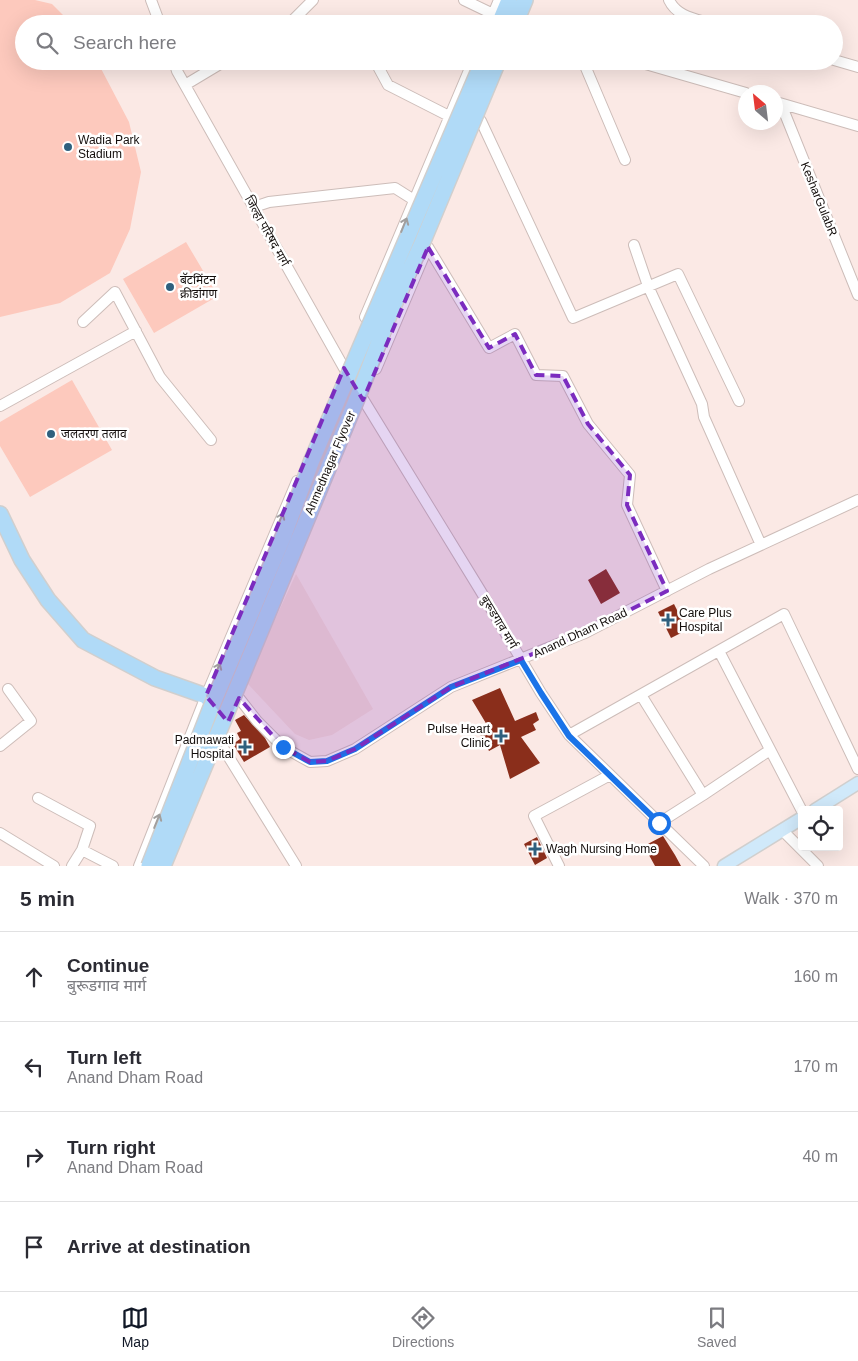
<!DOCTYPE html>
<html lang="en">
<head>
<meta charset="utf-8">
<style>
	body { margin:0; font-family:Arial,"Noto Sans Devanagari",sans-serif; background:#f2f2f3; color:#2b2b33 }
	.controls { position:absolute; right:15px; bottom:15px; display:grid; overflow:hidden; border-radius:5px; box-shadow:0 5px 20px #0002 }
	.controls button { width:45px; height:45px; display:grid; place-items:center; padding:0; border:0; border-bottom:1px solid #e1e1e2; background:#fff; color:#2b2b33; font:25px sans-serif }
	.compass { position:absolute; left:738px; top:85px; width:45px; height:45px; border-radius:50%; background:#fff; box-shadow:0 5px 20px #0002; rotate:332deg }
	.stop { position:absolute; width:15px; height:15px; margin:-11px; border:4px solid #1a73e8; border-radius:50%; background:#fff }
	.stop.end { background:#1a73e8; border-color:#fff; box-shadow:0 1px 5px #0008 }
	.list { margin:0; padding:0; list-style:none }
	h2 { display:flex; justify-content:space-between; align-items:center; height:65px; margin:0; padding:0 20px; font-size:21px }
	h2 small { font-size:16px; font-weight:400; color:#7c7c81 }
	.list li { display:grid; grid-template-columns:32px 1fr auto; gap:15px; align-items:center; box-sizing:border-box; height:90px; padding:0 20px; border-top:1px solid #e1e1e2 }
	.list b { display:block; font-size:19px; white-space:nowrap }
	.list p { margin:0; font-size:16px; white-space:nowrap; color:#7c7c81 }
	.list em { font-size:16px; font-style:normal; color:#7c7c81 }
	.icon { flex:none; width:28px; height:28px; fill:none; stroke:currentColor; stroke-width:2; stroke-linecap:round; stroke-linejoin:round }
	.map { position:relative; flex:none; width:858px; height:866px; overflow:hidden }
	.search { position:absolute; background:#fff; box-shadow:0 5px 20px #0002; left:15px; right:15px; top:15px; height:55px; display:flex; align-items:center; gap:12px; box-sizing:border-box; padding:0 18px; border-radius:28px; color:#7c7c81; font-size:19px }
	.sheet { height:425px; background:#fff }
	nav { display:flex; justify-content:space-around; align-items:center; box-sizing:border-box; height:70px; border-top:1px solid #e1e1e2; background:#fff; font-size:14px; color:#7c7c81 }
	nav a { display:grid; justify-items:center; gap:2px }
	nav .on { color:#111827 }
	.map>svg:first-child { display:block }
	.built { fill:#f6dcd6 }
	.green { fill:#fdc9bd }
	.building { fill:#8a2e1b }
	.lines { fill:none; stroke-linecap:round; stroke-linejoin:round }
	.minor-casing { stroke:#cdbdb9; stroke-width:12 }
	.major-casing { stroke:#d0cfce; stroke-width:15 }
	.highway-casing { stroke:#d0cfce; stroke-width:18 }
	.minor { stroke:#fff; stroke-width:10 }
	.major { stroke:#d0e9fa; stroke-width:12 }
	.highway { stroke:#b0daf7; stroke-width:15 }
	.highway-bridge-casing { stroke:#d0cfce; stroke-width:18; stroke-linecap:butt }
	.highway-bridge { stroke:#b0daf7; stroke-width:15 }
	.oneway { stroke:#a19f9e }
	.route { stroke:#1a73e8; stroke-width:6 }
	.marked { fill:#7b2cbf; fill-opacity:0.2; stroke:#7b2cbf; stroke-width:4; stroke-dasharray:10 6; stroke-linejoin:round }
	.poi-dot { fill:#2f607e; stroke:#fff; stroke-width:2 }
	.labels { text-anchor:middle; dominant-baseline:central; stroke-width:5; stroke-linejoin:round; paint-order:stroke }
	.poi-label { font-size:12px; fill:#130e0c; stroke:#fff; text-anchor:start }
	.street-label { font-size:12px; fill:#130e0c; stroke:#fff }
</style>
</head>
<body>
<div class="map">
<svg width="858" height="866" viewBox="0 0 858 866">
	<rect width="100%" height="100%" fill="#fbe9e5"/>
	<path class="built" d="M 296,574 L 373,709 L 332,735 L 309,740 L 295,734 L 246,682 Z"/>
	<path class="green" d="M 0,0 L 35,0 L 52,4 L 72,24 L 24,24 L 24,61 L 97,61 L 129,122 L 141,172 L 130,229 L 110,273 L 60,303 L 0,317 Z
		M 186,242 L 218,296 L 154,333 L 123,279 Z
		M 72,380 L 112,450 L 30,497 L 0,446 L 0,422 Z"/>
	<path class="building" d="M 606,569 L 620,593 L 601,604 L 588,580 Z
		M 674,604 L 687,630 L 671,638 L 658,612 Z
		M 500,688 L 515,721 L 536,712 L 539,720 L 533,724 L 536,730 L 521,737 L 540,763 L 510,779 L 500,745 L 489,751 L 480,734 L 490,730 L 472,700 Z
		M 244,715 L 265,738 L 270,747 L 244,762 L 233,744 L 240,739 L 237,733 L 241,731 L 235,720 Z
		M 663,836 L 675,855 L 681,866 L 655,866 L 644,846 Z
		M 537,837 L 547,858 L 535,865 L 524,844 Z"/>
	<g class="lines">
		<defs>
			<path id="minor" d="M 151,0 L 160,24
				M 464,0 L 493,14
				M 669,0 C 677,17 696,19 712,24
				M 289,24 L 313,0
				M 489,24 L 499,0
				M 834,60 L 858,67
				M 174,61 L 177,71 L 344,368 L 480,590 L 541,693 L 569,735 L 704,866
				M 375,61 L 388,85 L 449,116
				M 583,61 L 625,160
				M 635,61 L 746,93
				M 185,85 L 225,61
				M 776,102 L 858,126
				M 781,104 L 858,295
				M 481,121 L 573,318 L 678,274 L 739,401
				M 254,207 L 269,202 L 395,188 L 414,200
				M 634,245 L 648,286 L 702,404 L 704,417 L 761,545
				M 428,247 L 489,348 L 515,334 L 536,375 L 563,376 L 588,424 L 630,475 L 627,505 L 667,591
				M 365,317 L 473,61
				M 83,322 L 115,292 L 160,377 L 211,440
				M 376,369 L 426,251
				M 0,406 L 136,331
				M 719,651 L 802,811
				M 641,695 L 703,795 L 659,823
				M 239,698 L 257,721 L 283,747 L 310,762 L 327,761 L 355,749 L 451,687 L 585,633 L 709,569 L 858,500
				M 204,717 L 296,866
				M 569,735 L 784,614 L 858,769
				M 0,746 L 31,721 L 8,689
				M 703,795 L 770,750
				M 38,798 L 90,826 L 82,850 L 113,866
				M 782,830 L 818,866
				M 0,833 L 54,866
				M 72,866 L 82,850
				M 139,866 L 206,696 L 297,481
				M 559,866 L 534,816 L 610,775"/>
			<path id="major" d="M 815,810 L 858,783
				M 724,866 L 802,818"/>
			<path id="highway" d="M 499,24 L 509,0
				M 515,24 L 525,0
				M 0,514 L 22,560 L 48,600 L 83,640 L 155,678 L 206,696 L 220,712"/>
		</defs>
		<use href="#minor" class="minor-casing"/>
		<use href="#major" class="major-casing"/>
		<use href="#highway" class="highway-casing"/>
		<use href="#minor" class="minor"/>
		<use href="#major" class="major"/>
		<use href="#highway" class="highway"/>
		<defs>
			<path id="highway-bridge" d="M 149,866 L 210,710 L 284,535 L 312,460 L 483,61
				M 163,866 L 361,389 L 390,313 L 423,241 L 498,61"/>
		</defs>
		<use href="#highway-bridge" class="highway-bridge-casing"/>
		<use href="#highway-bridge" class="highway-bridge"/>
	</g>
	<defs><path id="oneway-shaft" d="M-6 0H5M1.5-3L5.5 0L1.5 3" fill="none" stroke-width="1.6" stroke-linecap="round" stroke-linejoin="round" transform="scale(1.25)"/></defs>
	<g class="oneway">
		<use href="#oneway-shaft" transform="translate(404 225) rotate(-68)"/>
		<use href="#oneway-shaft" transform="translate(280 520) rotate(-67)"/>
		<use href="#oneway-shaft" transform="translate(217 670) rotate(-67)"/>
		<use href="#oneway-shaft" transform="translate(157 821) rotate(-68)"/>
	</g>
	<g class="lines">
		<path class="route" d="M 283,747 L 310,762 L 327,761 L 355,749 L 451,687 L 521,660 L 541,693 L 569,736 L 659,823"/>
	</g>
	<path class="marked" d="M 428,247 L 489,348 L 515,334 L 536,375 L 563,376 L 588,424 L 630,475 L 627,505 L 667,591 L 585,633 L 451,687 L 355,749 L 327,761 L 310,762 L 283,747 L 239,698 L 228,722 L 206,696 L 344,368 L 363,400 Z"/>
	<g class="poi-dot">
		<circle cx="68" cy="147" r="5"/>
		<circle cx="170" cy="287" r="5"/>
		<circle cx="51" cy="434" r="5"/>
		<path d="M665.5 612.5h5v5h5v5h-5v5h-5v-5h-5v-5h5z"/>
		<path d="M498.5 728.5h5v5h5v5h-5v5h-5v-5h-5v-5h5z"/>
		<path d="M242.5 739.5h5v5h5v5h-5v5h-5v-5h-5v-5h5z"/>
		<path d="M532.5 841.5h5v5h5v5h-5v5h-5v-5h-5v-5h5z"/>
	</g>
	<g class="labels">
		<g class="poi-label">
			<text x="78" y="140">Wadia Park<tspan x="78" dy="14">Stadium</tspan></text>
			<text x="180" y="280">बॅटमिंटन<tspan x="180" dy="14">क्रीडांगण</tspan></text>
			<text x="61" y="434">जलतरण तलाव</text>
			<text x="679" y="613">Care Plus<tspan x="679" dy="14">Hospital</tspan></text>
			<text x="490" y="729" text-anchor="end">Pulse Heart<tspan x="490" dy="14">Clinic</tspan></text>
			<text x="234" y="740" text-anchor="end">Padmawati<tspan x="234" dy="14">Hospital</tspan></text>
			<text x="546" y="849">Wagh Nursing Home</text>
		</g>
		<g class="street-label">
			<text transform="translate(819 199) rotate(68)">KesharGulabR</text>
			<text transform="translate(267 231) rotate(61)">जिल्हा परिषद मार्ग</text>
			<text transform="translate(330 463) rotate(-67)">Ahmednagar Flyover</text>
			<text transform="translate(499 622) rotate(59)">बुरूडगाव मार्ग</text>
			<text transform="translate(580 633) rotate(-25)">Anand Dham Road</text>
		</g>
	</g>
</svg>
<div class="controls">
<button><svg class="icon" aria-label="locate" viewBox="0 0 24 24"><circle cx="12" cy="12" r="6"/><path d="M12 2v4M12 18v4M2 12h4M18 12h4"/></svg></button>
</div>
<svg class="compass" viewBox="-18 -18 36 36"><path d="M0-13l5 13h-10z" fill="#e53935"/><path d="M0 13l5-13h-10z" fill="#7c7c81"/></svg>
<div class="stop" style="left:659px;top:823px"></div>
<div class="stop end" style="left:283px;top:747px"></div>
<div class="search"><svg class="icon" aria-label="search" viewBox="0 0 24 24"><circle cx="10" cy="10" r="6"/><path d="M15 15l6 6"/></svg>Search here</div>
</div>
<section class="sheet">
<h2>5 min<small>Walk · 370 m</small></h2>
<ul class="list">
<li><svg class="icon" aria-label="ahead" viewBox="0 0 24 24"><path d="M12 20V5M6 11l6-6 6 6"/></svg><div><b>Continue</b><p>बुरूडगाव मार्ग</p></div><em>160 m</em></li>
<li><svg class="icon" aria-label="left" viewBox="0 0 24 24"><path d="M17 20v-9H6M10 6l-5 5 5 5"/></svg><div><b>Turn left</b><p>Anand Dham Road</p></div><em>170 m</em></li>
<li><svg class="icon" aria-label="right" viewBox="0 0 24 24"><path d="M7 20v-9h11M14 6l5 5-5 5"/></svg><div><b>Turn right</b><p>Anand Dham Road</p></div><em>40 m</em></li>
<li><svg class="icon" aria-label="arrive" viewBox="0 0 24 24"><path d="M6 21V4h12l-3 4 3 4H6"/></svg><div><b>Arrive at destination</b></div></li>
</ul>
</section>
<nav>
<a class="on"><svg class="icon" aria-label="map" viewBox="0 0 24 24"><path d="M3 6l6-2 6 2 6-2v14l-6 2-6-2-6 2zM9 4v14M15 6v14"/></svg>Map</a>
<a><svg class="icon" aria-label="directions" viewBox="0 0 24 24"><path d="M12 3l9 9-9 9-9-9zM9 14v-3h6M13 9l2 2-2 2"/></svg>Directions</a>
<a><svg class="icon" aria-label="saved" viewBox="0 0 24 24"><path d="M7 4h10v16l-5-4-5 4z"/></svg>Saved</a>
</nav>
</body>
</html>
